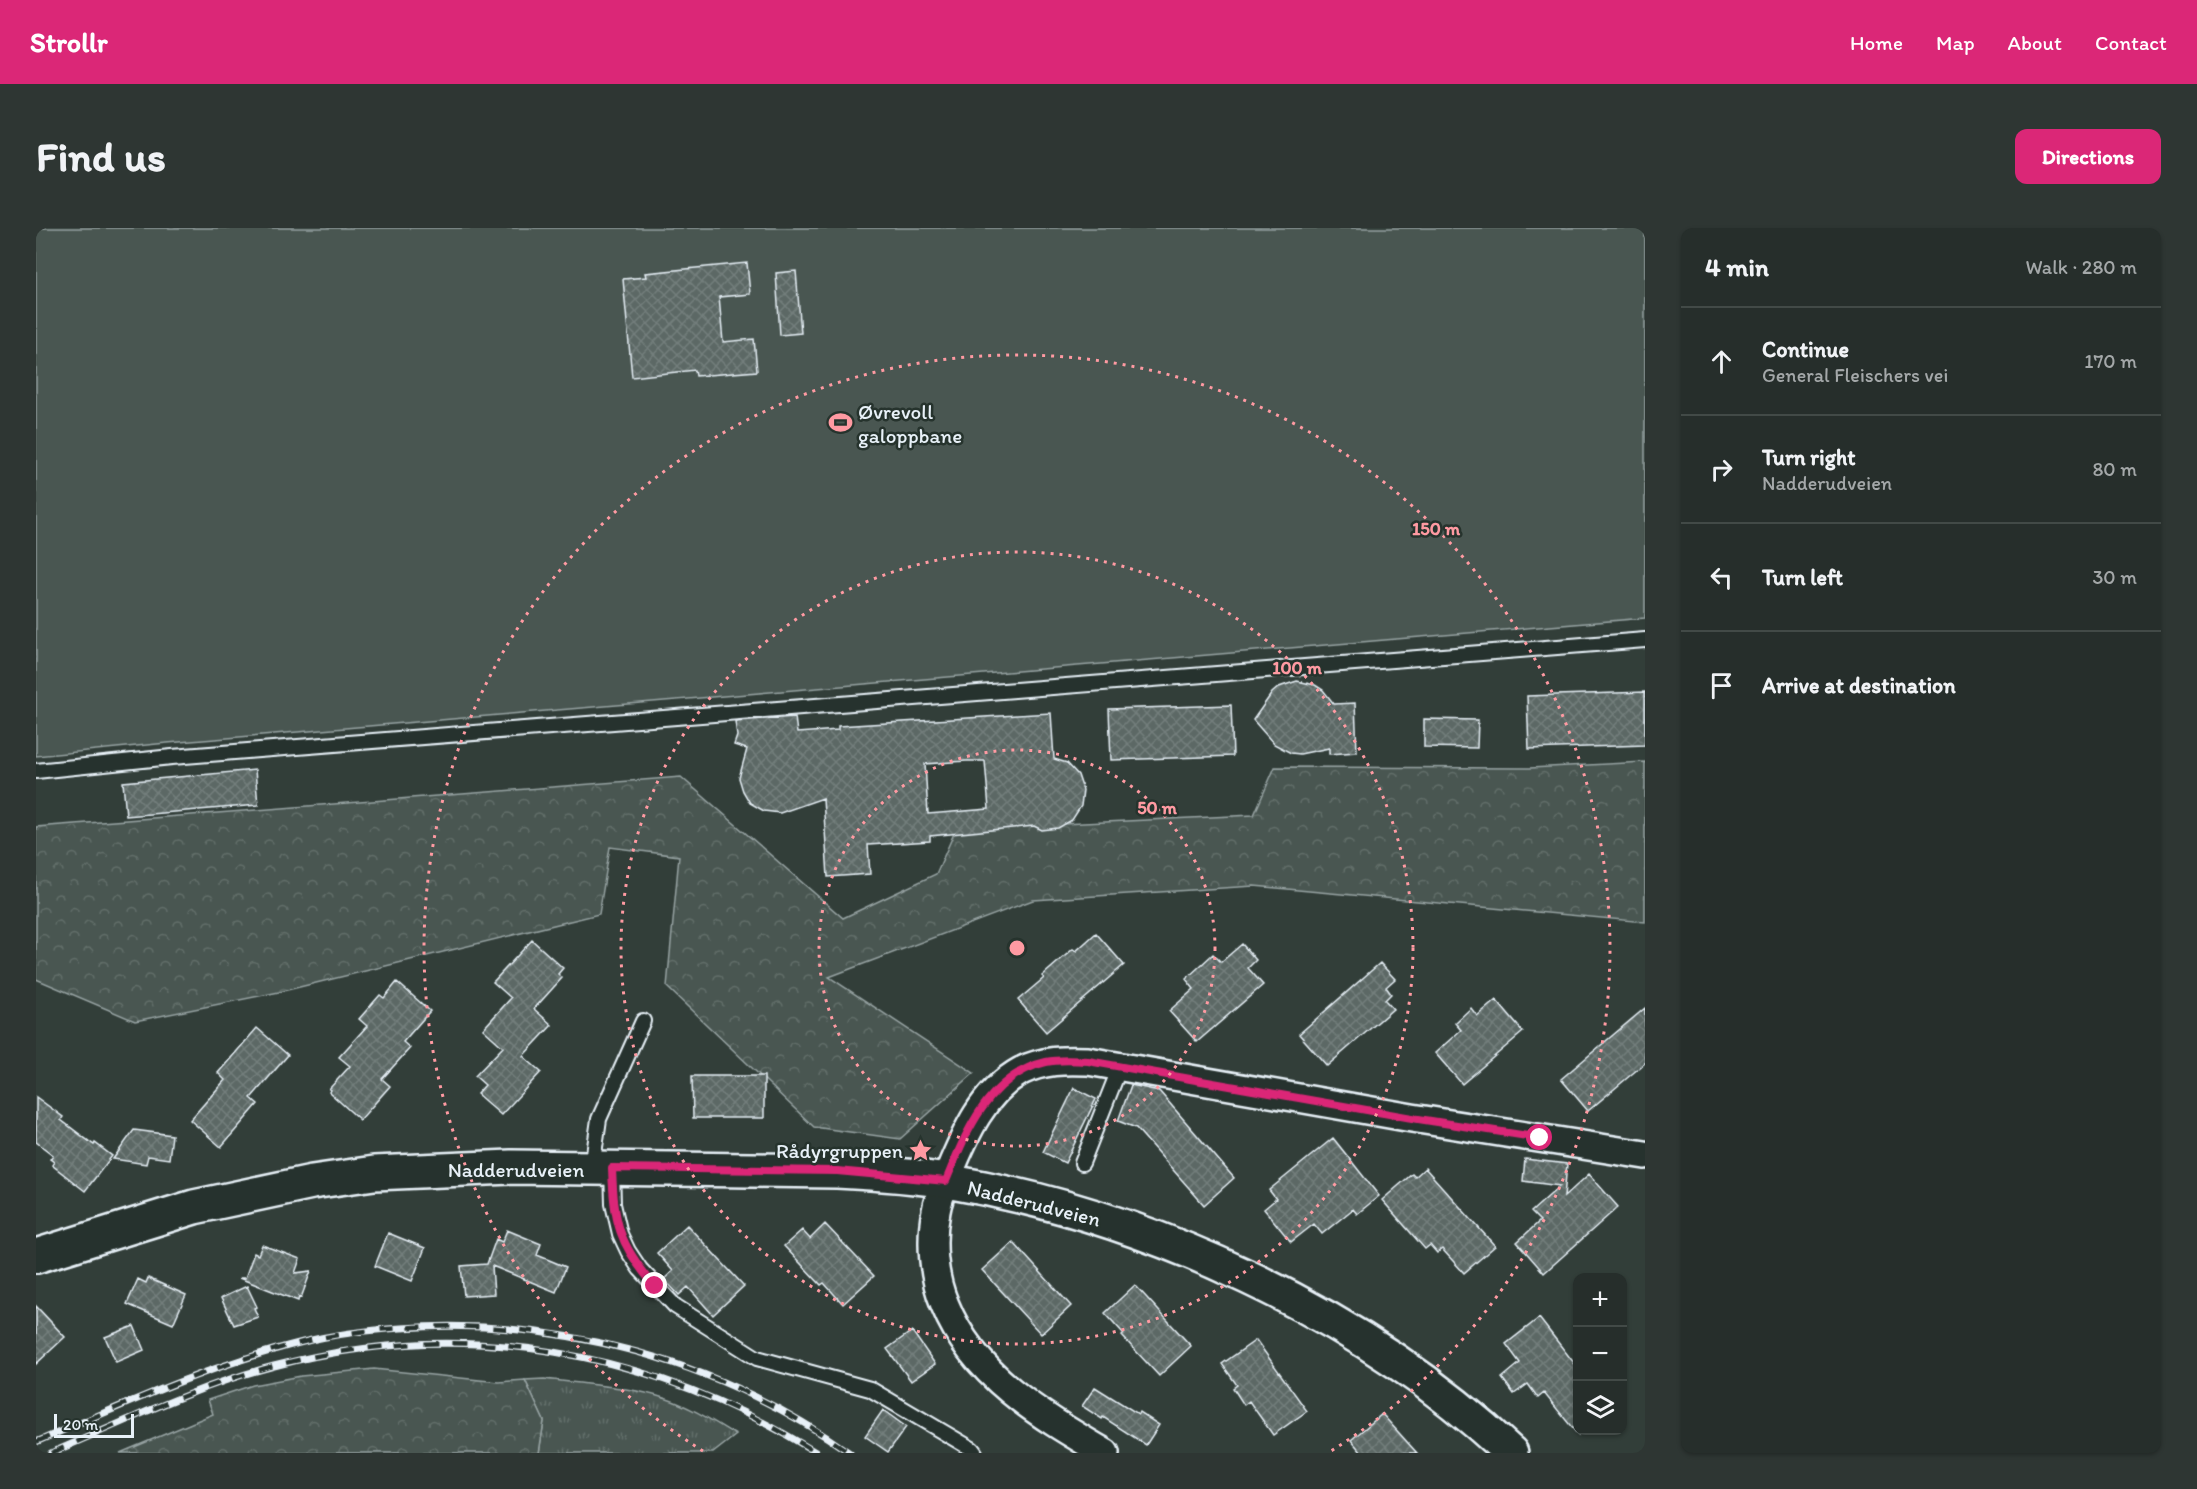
<!DOCTYPE html>
<html lang="en">
<head>
<meta charset="utf-8">
<style>
	body { margin:0; font-family:Itim,sans-serif; background:#2e3633; color:#f1f3f6 }
	.controls { position:absolute; right:18px; bottom:18px; display:grid; overflow:hidden; border-radius:12px; box-shadow:0 2px 4px #0004 }
	.controls button { width:54px; height:54px; display:grid; place-items:center; padding:0; border:0; border-bottom:2px solid #424a47; background:#262e2b; color:#f1f3f6; font:30px sans-serif }
	.scale { position:absolute; left:18px; bottom:15px; width:80px; box-sizing:border-box; padding-left:6px; border:3px solid #e8f1f8; border-top:0; font-size:16px; line-height:21px; white-space:nowrap; color:#e8f1f8; -webkit-text-stroke:4px #26332d; paint-order:stroke }
	.stop { position:absolute; width:18px; height:18px; margin:-14px; border:4px solid #db2777; border-radius:50%; background:#fff }
	.stop.end { background:#db2777; border-color:#fff; box-shadow:0 2px 6px #0008 }
	.list { margin:0; padding:0; list-style:none }
	h2 { display:flex; justify-content:space-between; align-items:center; height:78px; margin:0; padding:0 24px; font-size:26px }
	h2 small { font-size:20px; font-weight:400; color:#a4a8a9 }
	.list li { display:grid; grid-template-columns:39px 1fr auto; gap:18px; align-items:center; box-sizing:border-box; height:108px; padding:0 24px; border-top:2px solid #424a47 }
	.list b { display:block; font-size:22px; white-space:nowrap }
	.list p { margin:0; font-size:20px; white-space:nowrap; color:#a4a8a9 }
	.list em { font-size:20px; font-style:normal; color:#a4a8a9 }
	.icon { flex:none; width:33px; height:33px; fill:none; stroke:currentColor; stroke-width:2; stroke-linecap:round; stroke-linejoin:round }
	.map { position:relative; flex:none; width:1609px; height:1225px; overflow:hidden; border-radius:12px }
	header { display:flex; align-items:center; gap:36px; box-sizing:border-box; height:84px; padding:0 30px; background:#db2777; color:#fff }
	header strong { font-size:28px }
	nav { display:flex; gap:33px; margin-inline-start:auto; font-size:21px }
	.intro { display:flex; align-items:center; justify-content:space-between; box-sizing:border-box; height:144px; padding:0 36px }
	h1 { margin:0; font-size:42px }
	.button { padding:15px 27px; border-radius:12px; background:#db2777; color:#fff; font-size:21px; font-weight:700 }
	main { display:flex; gap:36px; padding:0 36px }
	aside { flex:1; background:#262e2b; border-radius:12px; box-shadow:0 2px 4px #0004 }
	.map>svg:first-child { display:block }
	.grass { fill:url(#grass-tufts); stroke:#98a4a4; stroke-width:1.5 }
	.forest { fill:url(#forest-crowns); stroke:#98a4a4; stroke-width:1.5 }
	.pitch { fill:#495651; stroke:#98a4a4; stroke-width:1.5 }
	.building { fill:url(#building-cross-hatch); stroke:#e8f1f8; stroke-width:1.5; fill-rule:evenodd }
	.lines { fill:none; stroke-linecap:round; stroke-linejoin:round }
	.lane-casing { stroke:#e8f1f8; stroke-width:18 }
	.street-casing { stroke:#e8f1f8; stroke-width:32 }
	.secondary-casing { stroke:#e8f1f8; stroke-width:38 }
	.lane { stroke:#26332d; stroke-width:14 }
	.street { stroke:#26332d; stroke-width:27 }
	.secondary { stroke:#26332d; stroke-width:33 }
	.rail-casing { stroke:#e8f1f8; stroke-width:7 }
	.rail { stroke:#26332d; stroke-width:4.5; stroke-dasharray:14; stroke-linecap:butt }
	.route { stroke:#db2777; stroke-width:8 }
	.ring { fill:none; stroke:#ff9aa2; stroke-width:3; stroke-dasharray:3 6 }
	.labels { text-anchor:middle; dominant-baseline:central; stroke-width:5; stroke-linejoin:round; paint-order:stroke }
	.poi-label { font-size:21px; fill:#e8f1f8; stroke:#26332d; text-anchor:start }
	.street-label { font-size:21px; fill:#e8f1f8; stroke:#26332d }
	.centre { fill:#ff9aa2; stroke:#26332d; stroke-width:3 }
	.ring-label { font-size:18px; text-anchor:middle; font-weight:bold; fill:#ff9aa2; stroke:#26332d; stroke-width:5; stroke-linejoin:round; paint-order:stroke }
</style>
</head>
<body>
<header>
<strong>Strollr</strong>
<nav><a>Home</a><a>Map</a><a>About</a><a>Contact</a></nav>
</header>
<div class="intro"><h1>Find us</h1><a class="button">Directions</a></div>
<main>
<div class="map">
<svg width="1609" height="1225" viewBox="0 0 1609 1225">
	<defs>
		<pattern id="grass-tufts" width="24" height="20" patternUnits="userSpaceOnUse" patternTransform="scale(1.5)"><rect width="24" height="20" fill="#495651"/><path d="M3 7l-1-3M5 7V3M7 7l1-3M15 17l-1-3M17 17v-4M19 17l1-3" fill="none" stroke="#636f6b"/></pattern>
		<pattern id="forest-crowns" width="20" height="18" patternUnits="userSpaceOnUse" patternTransform="scale(1.5)"><rect width="20" height="18" fill="#495651"/><path d="M2 6a3 3 0 1 1 6 0M12 15a3 3 0 1 1 6 0" fill="none" stroke="#636f6b"/></pattern>
		<pattern id="building-cross-hatch" width="8" height="8" patternUnits="userSpaceOnUse" patternTransform="scale(1.5)"><rect width="8" height="8" fill="#5c6865"/><path d="M0 0l8 8M0 8l8-8" fill="none" stroke="#737e7c"/></pattern>
	</defs>
	<rect width="100%" height="100%" fill="#323e39"/>
	<filter id="ink" filterUnits="userSpaceOnUse"><feTurbulence type="fractalNoise" baseFrequency=".0167" numOctaves="2"/><feDisplacementMap in="SourceGraphic" scale="12" xChannelSelector="R" yChannelSelector="G"/><feConvolveMatrix kernelMatrix="1 2 1 2 8 2 1 2 1" color-interpolation-filters="sRGB"/></filter>
	<g filter="url(#ink)">
		<path class="grass" d="M 508,1151 C 548,1156 592,1158 631,1171 C 655,1179 678,1194 700,1207 L 677,1225 L 503,1225 L 508,1193 L 489,1152 Z"/>
		<path class="forest" d="M 1609,534 L 1609,694 L 1218,658 L 997,672 L 793,749 L 938,845 L 864,911 L 778,899 L 631,759 L 643,628 L 574,619 L 563,686 L 243,764 L 99,793 L 0,751 L 0,599 L 645,549 L 807,690 L 900,646 L 920,601 L 1218,587 L 1239,539 L 1494,540 Z
			M 338,1141 L 463,1154 L 489,1152 L 508,1193 L 503,1225 L 84,1225 L 177,1186 L 172,1172 L 217,1157 L 265,1148 Z"/>
		<path class="pitch" d="M 0,0 L 1609,0 L 1609,390 L 131,515 L 0,528 Z"/>
		<path class="building" d="M 711,35 L 714,66 L 683,69 L 687,114 L 718,111 L 721,143 L 660,148 L 659,142 L 596,149 L 587,51 L 610,49 L 609,45 Z
			M 760,43 L 765,105 L 744,107 L 740,45 Z
			M 1261,453 L 1279,457 L 1287,462 L 1298,476 L 1319,475 L 1321,524 L 1293,526 L 1293,520 L 1264,526 L 1255,525 L 1238,516 L 1217,492 L 1236,465 L 1243,459 Z
			M 1609,464 L 1609,517 L 1493,521 L 1491,468 Z
			M 1195,477 L 1197,528 L 1075,532 L 1073,481 Z
			M 1015,485 L 1018,531 L 1031,535 L 1042,547 L 1047,562 L 1045,578 L 1036,592 L 1022,600 L 1006,602 L 998,598 L 894,608 L 894,613 L 832,617 L 834,646 L 792,649 L 787,570 L 744,585 L 728,583 L 714,575 L 707,563 L 703,550 L 711,521 L 698,517 L 701,508 L 699,493 L 759,489 L 761,505 L 802,502 L 802,498 ZM 930,533 L 949,533 L 953,581 L 892,586 L 889,536 Z
			M 1388,491 L 1442,492 L 1441,520 L 1388,519 Z
			M 219,542 L 222,577 L 90,588 L 87,554 Z
			M 1060,705 L 1088,737 L 1010,804 L 982,772 L 1008,750 L 1006,748 L 1037,721 L 1040,723 Z
			M 496,712 L 527,740 L 522,746 L 526,750 L 498,781 L 516,797 L 487,828 L 505,844 L 465,887 L 441,866 L 449,857 L 439,848 L 467,819 L 447,801 L 475,770 L 457,754 Z
			M 1206,716 L 1220,732 L 1212,740 L 1227,757 L 1161,814 L 1133,783 L 1158,761 L 1150,751 L 1177,726 L 1185,734 Z
			M 1344,735 L 1359,751 L 1350,759 L 1355,766 L 1349,772 L 1357,781 L 1291,838 L 1263,806 Z
			M 361,754 L 394,783 L 367,814 L 374,820 L 346,851 L 354,858 L 324,892 L 293,864 L 295,862 L 293,861 L 314,838 L 303,829 L 331,798 L 323,791 L 344,767 L 348,770 Z
			M 1460,772 L 1487,804 L 1426,856 L 1399,825 L 1425,802 L 1419,795 L 1435,780 L 1441,788 Z
			M 1609,780 L 1609,835 L 1552,883 L 1525,851 Z
			M 221,800 L 252,827 L 215,870 L 222,876 L 185,919 L 154,892 L 189,852 L 182,845 Z
			M 656,848 L 728,848 L 728,890 L 657,890 Z
			M 1095,857 L 1123,863 L 1198,950 L 1168,977 L 1100,900 L 1082,893 Z
			M 1038,860 L 1060,871 L 1029,935 L 1007,924 Z
			M 0,869 L 27,889 L 25,892 L 58,917 L 59,915 L 76,928 L 49,963 L 16,937 L 18,934 L 14,931 L 17,927 L 0,914 Z
			M 98,902 L 136,907 L 133,931 L 112,928 L 110,936 L 77,931 Z
			M 1297,910 L 1343,968 L 1321,986 L 1317,981 L 1286,1006 L 1278,996 L 1255,1014 L 1228,981 L 1240,971 L 1233,962 Z
			M 1489,931 L 1531,936 L 1528,969 L 1553,946 L 1582,979 L 1508,1045 L 1481,1014 L 1504,993 L 1495,984 L 1524,958 L 1487,953 Z
			M 1389,940 L 1459,1018 L 1428,1045 L 1406,1021 L 1401,1025 L 1394,1017 L 1389,1021 L 1346,972 L 1376,946 L 1379,949 Z
			M 789,996 L 838,1048 L 807,1076 L 788,1055 L 785,1057 L 748,1018 L 766,1002 L 774,1011 Z
			M 651,997 L 708,1058 L 677,1087 L 652,1059 L 643,1067 L 628,1051 L 637,1043 L 621,1025 Z
			M 471,1002 L 505,1016 L 501,1027 L 530,1039 L 520,1064 L 456,1038 L 458,1066 L 428,1068 L 425,1038 L 451,1036 L 460,1011 L 466,1014 Z
			M 352,1005 L 389,1020 L 376,1053 L 339,1038 Z
			M 977,1014 L 1035,1078 L 1005,1106 L 946,1042 Z
			M 226,1017 L 264,1031 L 259,1045 L 275,1043 L 265,1070 L 263,1069 L 262,1073 L 203,1050 L 209,1050 L 218,1025 L 222,1027 Z
			M 112,1050 L 150,1067 L 137,1096 L 91,1076 L 102,1051 L 110,1055 Z
			M 1099,1057 L 1155,1118 L 1123,1148 L 1086,1108 L 1088,1106 L 1069,1085 Z
			M 211,1058 L 221,1079 L 218,1080 L 222,1089 L 198,1097 L 185,1070 Z
			M 0,1078 L 29,1109 L 0,1136 Z
			M 1503,1090 L 1542,1140 L 1542,1207 L 1508,1165 L 1502,1170 L 1492,1156 L 1478,1166 L 1466,1150 L 1484,1135 L 1470,1116 Z
			M 98,1098 L 108,1122 L 80,1134 L 69,1109 Z
			M 876,1103 L 899,1136 L 875,1153 L 851,1121 Z
			M 1220,1112 L 1271,1183 L 1237,1207 L 1213,1173 L 1208,1177 L 1197,1160 L 1201,1157 L 1186,1136 Z
			M 1059,1159 L 1102,1186 L 1103,1184 L 1123,1197 L 1110,1217 L 1067,1189 L 1066,1191 L 1046,1178 Z
			M 847,1182 L 870,1199 L 852,1224 L 829,1208 Z
			M 1346,1186 L 1354,1195 L 1381,1225 L 1326,1225 L 1315,1212 Z"/>
		<g class="lines">
			<defs>
				<path id="lane" d="M 0,543 L 136,529 L 1609,412
					M 1046,935 L 1084,839
					M 556,940 L 563,891 L 607,793
					M 576,940 L 577,976 L 584,1006 L 592,1023 L 604,1041 L 639,1078 L 721,1130 L 834,1161 L 936,1221 L 939,1225"/>
				<path id="street" d="M 1069,1225 C 1006,1188 938,1149 909,1077 C 897,1049 894,1013 900,983 C 902,970 908,957 913,945 C 929,906 947,864 985,843 C 1007,832 1029,832 1052,833 L 1376,890 L 1609,927"/>
				<path id="secondary" d="M 0,1028 L 158,979 L 276,954 L 338,945 L 475,939 L 801,943 C 838,945 874,947 910,953 C 1109,986 1328,1086 1475,1225"/>
			</defs>
			<use href="#lane" class="lane-casing"/>
			<use href="#street" class="street-casing"/>
			<use href="#secondary" class="secondary-casing"/>
			<use href="#lane" class="lane"/>
			<use href="#street" class="street"/>
			<use href="#secondary" class="secondary"/>
			<defs>
				<path id="rail" d="M 0,1214 C 87,1177 174,1137 267,1114 C 299,1106 333,1102 365,1100 C 525,1089 684,1133 814,1225
					M 15,1225 C 88,1194 161,1158 238,1138 C 427,1088 616,1122 781,1225"/>
			</defs>
			<use href="#rail" class="rail-casing"/>
			<use href="#rail" class="rail"/>
		</g>
	</g>
	<g class="lines" filter="url(#ink)">
		<path class="route" d="M 619,1058 C 582,1016 578,994 576,940 L 801,943 L 910,953 C 930,904 953,847 1010,834 C 1024,831 1038,832 1052,833 L 1376,890 L 1504,910"/>
	</g>
	<g class="ring">
		<circle cx="981" cy="720" r="198"/>
		<circle cx="981" cy="720" r="396"/>
		<path d="M667 1223A593 593 0 1 1 1295 1223"/>
	</g>
	<defs>
		<symbol id="stadium-bare" viewBox="-9 -9 18 18"><path d="M0-5a6.5 5 0 1 0 0 10a6.5 5 0 1 0 0-10ZM-3.5-1.8h7v3.6h-7Z" fill="#ff9aa2" stroke="#26332d" stroke-width="2.5" paint-order="stroke"/></symbol>
		<symbol id="sight-bare" viewBox="-9 -9 18 18"><path d="M0-6L1.8-2.2L6-1.7L2.9 1.2L3.7 5.4L0 3.3L-3.7 5.4L-2.9 1.2L-6-1.7L-1.8-2.2Z" fill="#ff9aa2" stroke="#26332d" stroke-width="2.5" paint-order="stroke"/></symbol>
	</defs>
	<g fill-rule="evenodd">
		<use href="#stadium-bare" x="788" y="178" width="33" height="33"/>
		<use href="#sight-bare" x="868" y="906" width="33" height="33"/>
	</g>
	<g class="labels">
		<g class="poi-label">
			<text x="822" y="183">Øvrevoll<tspan x="822" dy="24">galoppbane</tspan></text>
			<text x="867" y="922" text-anchor="end">Rådyrgruppen</text>
		</g>
		<g class="street-label">
			<text x="480" y="941">Nadderudveien</text>
			<text transform="translate(998 975) rotate(14)">Nadderudveien</text>
		</g>
	</g>
	<circle cx="981" cy="720" r="9" class="centre"/>
	<g class="ring-label">
		<text x="1400" y="307">150 m</text>
		<text x="1261" y="446">100 m</text>
		<text x="1121" y="586">50 m</text>
	</g>
</svg>
<div class="controls">
<button>+</button>
<button>−</button>
<button><svg class="icon" aria-label="layers" viewBox="0 0 24 24"><path d="M12 4l9 5-9 5-9-5zM3 14l9 5 9-5"/></svg></button>
</div>
<div class="scale">20 m</div>
<div class="stop" style="left:1504px;top:910px"></div>
<div class="stop end" style="left:619px;top:1058px"></div>
</div>
<aside>
<h2>4 min<small>Walk · 280 m</small></h2>
<ul class="list">
<li><svg class="icon" aria-label="ahead" viewBox="0 0 24 24"><path d="M12 20V5M6 11l6-6 6 6"/></svg><div><b>Continue</b><p>General Fleischers vei</p></div><em>170 m</em></li>
<li><svg class="icon" aria-label="right" viewBox="0 0 24 24"><path d="M7 20v-9h11M14 6l5 5-5 5"/></svg><div><b>Turn right</b><p>Nadderudveien</p></div><em>80 m</em></li>
<li><svg class="icon" aria-label="left" viewBox="0 0 24 24"><path d="M17 20v-9H6M10 6l-5 5 5 5"/></svg><div><b>Turn left</b></div><em>30 m</em></li>
<li><svg class="icon" aria-label="arrive" viewBox="0 0 24 24"><path d="M6 21V4h12l-3 4 3 4H6"/></svg><div><b>Arrive at destination</b></div></li>
</ul>
</aside>
</main>
</body>
</html>
